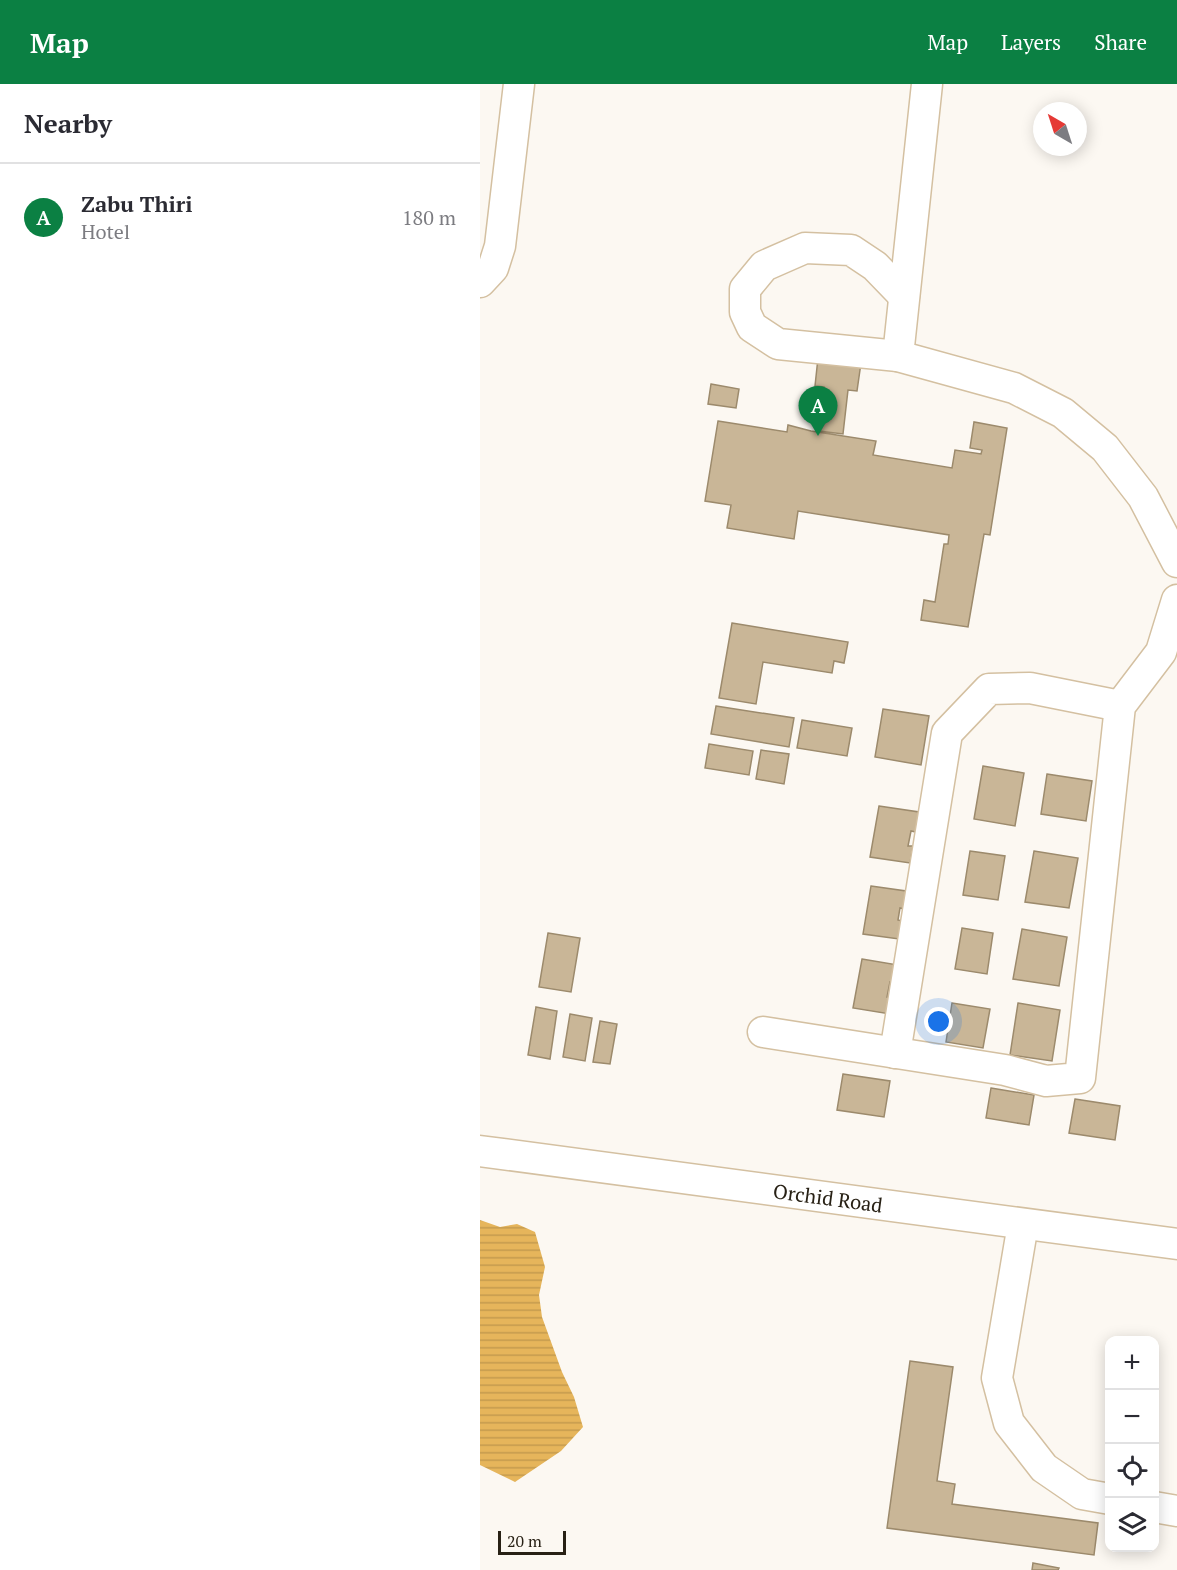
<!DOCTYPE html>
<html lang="en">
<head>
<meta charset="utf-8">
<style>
	body { margin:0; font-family:"PT Serif",serif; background:#f7f7f7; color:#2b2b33 }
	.controls { position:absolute; right:18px; bottom:18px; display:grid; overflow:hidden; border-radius:12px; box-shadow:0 3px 15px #0003 }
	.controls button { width:54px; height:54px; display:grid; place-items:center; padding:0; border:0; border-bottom:2px solid #e1e1e2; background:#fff; color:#2b2b33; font:30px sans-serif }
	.compass { position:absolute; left:553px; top:18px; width:54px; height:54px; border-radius:50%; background:#fff; box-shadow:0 3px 15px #0003; rotate:321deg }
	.scale { position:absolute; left:18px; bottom:15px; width:68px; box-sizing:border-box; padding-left:6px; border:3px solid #282115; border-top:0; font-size:16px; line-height:21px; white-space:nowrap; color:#282115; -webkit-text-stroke:4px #fcf8f2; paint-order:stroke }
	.you { position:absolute; left:459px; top:938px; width:21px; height:21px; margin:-15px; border:4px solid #fff; border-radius:50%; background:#1a73e8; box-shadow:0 0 0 9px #1a73e833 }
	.badge { display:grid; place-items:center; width:39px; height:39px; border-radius:50%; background:#0b8043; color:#fff; font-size:20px; font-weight:700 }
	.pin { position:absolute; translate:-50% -50px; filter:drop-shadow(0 2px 3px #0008) }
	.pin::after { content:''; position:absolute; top:32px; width:21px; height:18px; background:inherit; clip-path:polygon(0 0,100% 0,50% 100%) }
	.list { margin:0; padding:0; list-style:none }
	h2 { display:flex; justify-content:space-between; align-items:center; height:78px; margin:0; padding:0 24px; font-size:26px }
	h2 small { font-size:20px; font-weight:400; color:#7c7c81 }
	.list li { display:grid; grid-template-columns:39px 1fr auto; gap:18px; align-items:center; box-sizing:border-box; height:108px; padding:0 24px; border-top:2px solid #e1e1e2 }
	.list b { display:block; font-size:22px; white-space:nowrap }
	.list p { margin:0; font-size:20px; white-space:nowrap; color:#7c7c81 }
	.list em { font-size:20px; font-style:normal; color:#7c7c81 }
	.icon { flex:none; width:33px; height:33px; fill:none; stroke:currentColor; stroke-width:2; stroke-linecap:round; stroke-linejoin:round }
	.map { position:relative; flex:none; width:697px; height:1486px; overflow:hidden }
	header { display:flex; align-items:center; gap:36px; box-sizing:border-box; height:84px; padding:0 30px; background:#0b8043; color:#fff }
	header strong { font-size:28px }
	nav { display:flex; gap:33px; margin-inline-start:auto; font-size:21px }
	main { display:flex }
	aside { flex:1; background:#fff }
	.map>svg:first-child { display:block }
	.water { fill:url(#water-rules) }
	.building { fill:#c9b697; stroke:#9c8a6c; stroke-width:1.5 }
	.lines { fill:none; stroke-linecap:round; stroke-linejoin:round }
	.minor-casing { stroke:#d4c0a1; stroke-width:33 }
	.minor { stroke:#fff; stroke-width:30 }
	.labels { text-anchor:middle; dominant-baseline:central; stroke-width:4.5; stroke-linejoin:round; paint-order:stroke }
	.street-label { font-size:20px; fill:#282115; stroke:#fcf8f2 }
</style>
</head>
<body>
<header>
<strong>Map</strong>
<nav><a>Map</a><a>Layers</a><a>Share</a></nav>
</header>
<main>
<aside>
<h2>Nearby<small></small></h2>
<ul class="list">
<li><span class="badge">A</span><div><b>Zabu Thiri</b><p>Hotel</p></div><em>180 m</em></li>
</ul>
</aside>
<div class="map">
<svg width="697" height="1486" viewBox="0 0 697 1486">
	<defs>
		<pattern id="water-rules" width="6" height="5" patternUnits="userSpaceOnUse" patternTransform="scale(1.5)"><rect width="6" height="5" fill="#e6b55b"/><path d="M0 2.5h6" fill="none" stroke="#c59b4e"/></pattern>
	</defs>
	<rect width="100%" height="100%" fill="#fcf8f2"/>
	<path class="water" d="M 0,1136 L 20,1143 L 37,1140 L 55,1148 L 65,1183 L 59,1211 L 62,1233 L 82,1288 L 94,1313 L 103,1343 L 81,1367 L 35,1398 L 0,1381 Z"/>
	<path class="building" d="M 338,274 L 381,279 L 377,307 L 368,306 L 363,350 L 339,347 L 344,303 L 335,302 Z
		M 231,300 L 259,305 L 256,324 L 228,320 Z
		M 238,337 L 307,348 L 308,341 L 331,347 L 396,357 L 393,371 L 472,384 L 475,366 L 501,370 L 502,366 L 490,364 L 494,338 L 527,344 L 510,451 L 504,450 L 488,543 L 441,536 L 444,516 L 455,518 L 464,460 L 468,460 L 469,451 L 318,427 L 314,455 L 247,444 L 251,421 L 225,417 Z
		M 252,539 L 368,558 L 364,579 L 354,577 L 352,589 L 283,578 L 276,620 L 239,614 Z
		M 236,622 L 314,634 L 309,663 L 231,650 Z
		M 403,625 L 449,632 L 441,681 L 395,673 Z
		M 322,636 L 372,644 L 367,672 L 317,664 Z
		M 229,660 L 273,667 L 269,691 L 225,684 Z
		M 281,666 L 309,670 L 304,700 L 276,695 Z
		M 503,682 L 544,689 L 535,742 L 494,735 Z
		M 567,690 L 612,697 L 606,737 L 561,730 Z
		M 399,722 L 439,728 L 436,748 L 431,747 L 428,762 L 433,762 L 430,779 L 390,773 Z
		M 490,767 L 525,772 L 518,816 L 483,811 Z
		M 554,767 L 598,774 L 589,824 L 545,818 Z
		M 391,802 L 426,807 L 424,825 L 420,824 L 418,836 L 422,837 L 419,855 L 383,850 Z
		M 482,844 L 513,849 L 507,890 L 475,885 Z
		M 542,845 L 587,853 L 579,902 L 533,895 Z
		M 68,849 L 100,854 L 91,908 L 59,903 Z
		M 382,875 L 418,881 L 415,899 L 410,898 L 407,913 L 413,913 L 410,930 L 373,924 Z
		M 472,919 L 510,925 L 503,964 L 466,958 Z
		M 538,919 L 580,926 L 572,977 L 530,971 Z
		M 56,923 L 77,927 L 70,975 L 48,971 Z
		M 90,930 L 112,934 L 105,977 L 83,973 Z
		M 120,937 L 137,940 L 130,980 L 113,978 Z
		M 363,990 L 410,997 L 404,1033 L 357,1026 Z
		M 511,1004 L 554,1011 L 549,1041 L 506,1034 Z
		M 595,1015 L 640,1022 L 635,1056 L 589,1049 Z
		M 430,1277 L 473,1283 L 457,1397 L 475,1400 L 472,1420 L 618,1439 L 614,1471 L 407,1444 Z
		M 553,1479 L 579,1484 L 578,1486 L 552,1486 Z"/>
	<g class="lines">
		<defs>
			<g id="minor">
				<path d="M 447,0 L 418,272 L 534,304 L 583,329 L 625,364 L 663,413 L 697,478"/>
				<path d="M 0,198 L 13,184 L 20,162 L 39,0"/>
				<path d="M 418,272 L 298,260 L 272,243 L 265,228 L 265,205 L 284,182 L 325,164 L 371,166 L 395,182 L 424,212"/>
				<path d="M 283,948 L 525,986 L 566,997 L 600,994 L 640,622 L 681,568 L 697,516"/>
				<path d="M 415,969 L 467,649 L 509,605 L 550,604 L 640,622"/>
				<path id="s1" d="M 0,1067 L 697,1160"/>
				<path d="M 543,1140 L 517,1294 L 529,1339 L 564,1384 L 602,1410 L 630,1415"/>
				<path d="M 674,1423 L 697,1427"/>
			</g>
		</defs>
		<use href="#minor" class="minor-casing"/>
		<use href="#minor" class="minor"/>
	</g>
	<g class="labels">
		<g class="street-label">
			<text stroke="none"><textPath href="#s1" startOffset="351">Orchid Road</textPath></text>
		</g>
	</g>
</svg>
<div class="controls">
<button>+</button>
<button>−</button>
<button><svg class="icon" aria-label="locate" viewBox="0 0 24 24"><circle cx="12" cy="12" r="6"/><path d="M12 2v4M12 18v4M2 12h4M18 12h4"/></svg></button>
<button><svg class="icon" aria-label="layers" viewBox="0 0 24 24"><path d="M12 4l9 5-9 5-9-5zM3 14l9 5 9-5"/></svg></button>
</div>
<svg class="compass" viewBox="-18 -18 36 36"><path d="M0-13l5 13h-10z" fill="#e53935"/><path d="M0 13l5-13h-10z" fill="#7c7c81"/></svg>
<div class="scale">20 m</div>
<div class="you"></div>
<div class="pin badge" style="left:338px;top:352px">A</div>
</div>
</main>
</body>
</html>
